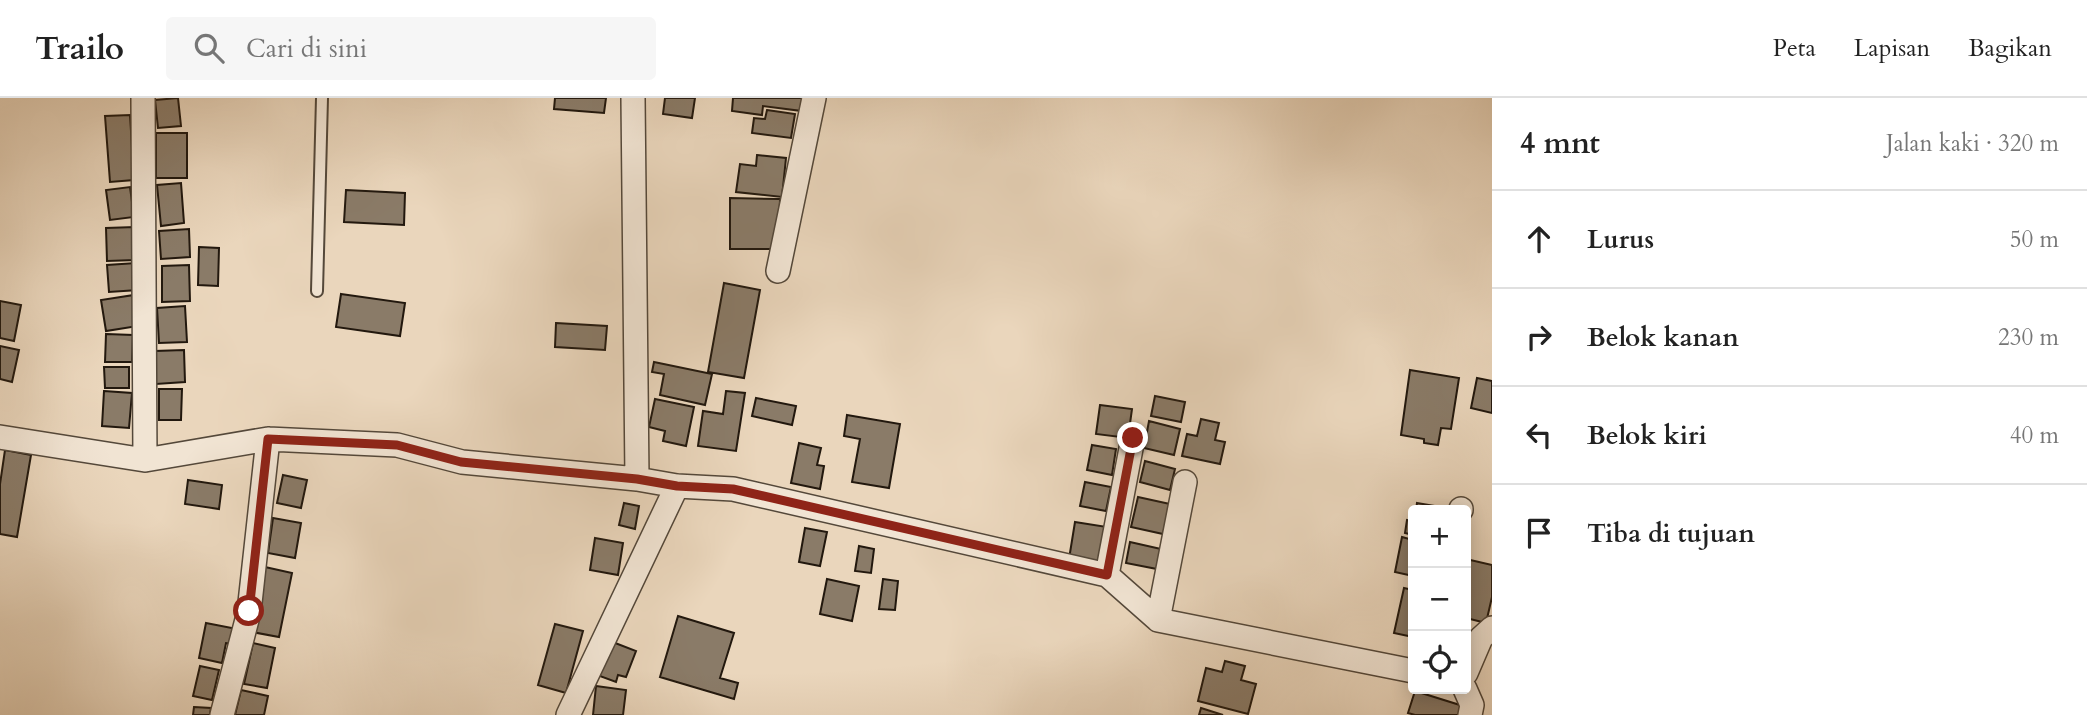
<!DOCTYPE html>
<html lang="id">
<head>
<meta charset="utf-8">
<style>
	body { margin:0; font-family:Cardo,serif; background:#f6f6f6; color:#222 }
	.controls { position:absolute; right:21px; bottom:21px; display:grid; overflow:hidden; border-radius:7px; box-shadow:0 4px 18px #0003 }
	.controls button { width:63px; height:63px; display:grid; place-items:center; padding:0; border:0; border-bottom:2px solid #e0e0e0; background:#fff; color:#222; font:35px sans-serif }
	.stop { position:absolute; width:21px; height:21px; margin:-16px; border:5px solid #8f2418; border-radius:50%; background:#fff }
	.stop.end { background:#8f2418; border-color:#fff; box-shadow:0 2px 7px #0008 }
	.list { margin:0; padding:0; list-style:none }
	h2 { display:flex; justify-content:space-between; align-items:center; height:91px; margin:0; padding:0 28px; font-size:30px }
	h2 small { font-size:23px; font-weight:400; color:#767676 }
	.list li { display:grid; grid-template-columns:46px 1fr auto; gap:21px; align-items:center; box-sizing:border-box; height:98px; padding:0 28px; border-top:2px solid #e0e0e0 }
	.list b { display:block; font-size:26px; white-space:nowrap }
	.list em { font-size:23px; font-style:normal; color:#767676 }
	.icon { flex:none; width:38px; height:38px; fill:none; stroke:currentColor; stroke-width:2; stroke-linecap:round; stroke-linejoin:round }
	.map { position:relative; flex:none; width:1492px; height:617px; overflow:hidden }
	header { display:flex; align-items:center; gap:42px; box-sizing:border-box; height:98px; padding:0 35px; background:#fff; border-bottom:2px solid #e0e0e0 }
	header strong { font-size:33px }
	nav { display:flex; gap:38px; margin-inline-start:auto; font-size:24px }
	.search { width:490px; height:63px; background:#f6f6f6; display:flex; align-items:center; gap:18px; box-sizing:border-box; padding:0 24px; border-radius:7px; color:#767676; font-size:26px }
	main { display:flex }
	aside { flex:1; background:#fff }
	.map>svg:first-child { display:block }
	.building { fill:#8a7b68; stroke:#22180e; stroke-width:2 }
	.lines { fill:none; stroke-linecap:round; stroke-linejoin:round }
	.lane-casing { stroke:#54483a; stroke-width:14 }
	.street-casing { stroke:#54483a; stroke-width:26 }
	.lane { stroke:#f1e4d3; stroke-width:10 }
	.street { stroke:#f1e4d3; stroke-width:23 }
	.route { stroke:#8f2418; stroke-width:9 }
</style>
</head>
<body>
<header>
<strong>Trailo</strong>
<div class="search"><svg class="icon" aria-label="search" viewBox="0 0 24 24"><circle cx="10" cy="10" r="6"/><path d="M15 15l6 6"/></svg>Cari di sini</div>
<nav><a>Peta</a><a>Lapisan</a><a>Bagikan</a></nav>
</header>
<main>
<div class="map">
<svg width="1492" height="617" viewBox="0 0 1492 617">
	<rect width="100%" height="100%" fill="#ead6bc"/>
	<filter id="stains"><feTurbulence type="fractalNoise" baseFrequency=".00286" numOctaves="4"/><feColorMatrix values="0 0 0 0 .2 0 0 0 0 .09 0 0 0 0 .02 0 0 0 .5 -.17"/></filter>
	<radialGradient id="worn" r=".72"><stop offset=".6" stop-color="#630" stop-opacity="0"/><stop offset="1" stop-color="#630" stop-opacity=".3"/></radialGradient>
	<path class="building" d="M 178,0 L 181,28 L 158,30 L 155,2 Z
		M 555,0 L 606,0 L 604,15 L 554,11 Z
		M 665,0 L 695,0 L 692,20 L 663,16 Z
		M 733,0 L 803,0 L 802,13 L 763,8 L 762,17 L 732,13 Z
		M 767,12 L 795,16 L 791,40 L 752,35 L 754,20 L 765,21 Z
		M 130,17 L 134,82 L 110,84 L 105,18 Z
		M 156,35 L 187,35 L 187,80 L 156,80 Z
		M 757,57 L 786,60 L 782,99 L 736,94 L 740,66 L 756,68 Z
		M 181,85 L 184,125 L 161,128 L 157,87 Z
		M 130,89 L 134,119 L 110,122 L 106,92 Z
		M 346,92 L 405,95 L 404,127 L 344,124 Z
		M 730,100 L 780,101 L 779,151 L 730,151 Z
		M 135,129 L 136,162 L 107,163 L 106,130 Z
		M 189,131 L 190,159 L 161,161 L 159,133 Z
		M 199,149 L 219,150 L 218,188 L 198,187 Z
		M 136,165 L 138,192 L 109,194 L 107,167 Z
		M 189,167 L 190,203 L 162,204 L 162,168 Z
		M 724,185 L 760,192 L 744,280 L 708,274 Z
		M 341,196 L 405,205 L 400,238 L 336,229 Z
		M 134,197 L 138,228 L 106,233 L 101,202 Z
		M 0,203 L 21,207 L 14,243 L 0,240 Z
		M 185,208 L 187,244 L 159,245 L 157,210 Z
		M 556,225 L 607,228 L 605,252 L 555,249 Z
		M 106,236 L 133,237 L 132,264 L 105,264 Z
		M 0,248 L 19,252 L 12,284 L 0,281 Z
		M 184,252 L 185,284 L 156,286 L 155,253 Z
		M 654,264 L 712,276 L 705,307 L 660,297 L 664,276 L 652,274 Z
		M 104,269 L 129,269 L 129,290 L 105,290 Z
		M 1410,272 L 1459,280 L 1451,331 L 1441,330 L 1438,347 L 1424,345 L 1424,341 L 1401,337 Z
		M 1477,280 L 1492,283 L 1492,315 L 1471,310 Z
		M 159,291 L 182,291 L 181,322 L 159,322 Z
		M 104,293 L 132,295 L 129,330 L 102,328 Z
		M 726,293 L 745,295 L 736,353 L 698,348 L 703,313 L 723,316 Z
		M 1155,298 L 1185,304 L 1181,324 L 1151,318 Z
		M 756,300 L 796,308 L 792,327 L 752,318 Z
		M 655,301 L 694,309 L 686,348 L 663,343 L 665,333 L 649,329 Z
		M 1100,307 L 1132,311 L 1128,340 L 1096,336 Z
		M 847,317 L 900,326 L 889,390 L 852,384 L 860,341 L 844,338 Z
		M 1201,321 L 1219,325 L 1215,342 L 1225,344 L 1220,366 L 1182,358 L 1187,336 L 1197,338 Z
		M 1149,323 L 1180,331 L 1174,357 L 1144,350 Z
		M 799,345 L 821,350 L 817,367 L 824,368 L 820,391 L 791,385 Z
		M 1092,347 L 1116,351 L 1112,377 L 1087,372 Z
		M 5,352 L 31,357 L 17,439 L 0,436 L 0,386 Z
		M 1145,363 L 1175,371 L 1170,392 L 1140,384 Z
		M 283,377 L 307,382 L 301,410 L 277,405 Z
		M 188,382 L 222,387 L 219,411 L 185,406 Z
		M 1085,384 L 1111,389 L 1106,413 L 1080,408 Z
		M 1138,399 L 1170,406 L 1163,436 L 1131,429 Z
		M 624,405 L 639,408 L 635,431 L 619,427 Z
		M 1417,405 L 1435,408 L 1434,412 L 1416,412 Z
		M 273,420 L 301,425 L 295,460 L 268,455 Z
		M 1407,422 L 1413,423 L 1413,437 L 1405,435 Z
		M 1075,424 L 1107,429 L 1100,466 L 1069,461 Z
		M 805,430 L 827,434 L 820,468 L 799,464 Z
		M 1402,439 L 1413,442 L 1413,478 L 1395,474 Z
		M 595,440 L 623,445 L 618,477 L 590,472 Z
		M 1130,444 L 1161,451 L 1157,471 L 1126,465 Z
		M 859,448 L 874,451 L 871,475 L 855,473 Z
		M 1466,461 L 1492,467 L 1492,499 L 1486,525 L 1466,520 Z
		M 265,469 L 292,475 L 279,539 L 252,534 Z
		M 827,481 L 859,488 L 852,523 L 820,516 Z
		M 883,481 L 898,483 L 895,512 L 879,511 Z
		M 1404,490 L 1413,492 L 1413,539 L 1394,535 Z
		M 678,518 L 734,535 L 720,580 L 738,585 L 734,601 L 660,579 Z
		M 206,525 L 237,531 L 234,546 L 226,545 L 222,565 L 199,560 Z
		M 555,526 L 583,533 L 566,595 L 538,587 Z
		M 610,543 L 636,553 L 626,579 L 618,577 L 616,584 L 597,577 Z
		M 253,545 L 275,550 L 267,590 L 244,586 Z
		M 1225,563 L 1245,568 L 1241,582 L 1256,586 L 1248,616 L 1198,603 L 1206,570 L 1222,574 Z
		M 200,568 L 219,572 L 212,602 L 193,598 Z
		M 596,588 L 626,592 L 623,617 L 593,617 Z
		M 241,592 L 268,598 L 264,617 L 235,617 Z
		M 1415,593 L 1463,608 L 1460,617 L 1415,617 L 1408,615 Z
		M 194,609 L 211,610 L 210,617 L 193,617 Z
		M 1201,610 L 1223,617 L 1199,617 Z"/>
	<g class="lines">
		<defs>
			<path id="lane" d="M 317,193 L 322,0"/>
			<path id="street" d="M 143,0 L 145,362
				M 633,0 L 637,381
				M 778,173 L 814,0
				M 0,339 L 145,362 L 268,341 L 397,347 L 462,364 L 637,381 L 677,388 L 733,391 L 1107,477 L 1158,522 L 1413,573
				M 1461,412 L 1461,411
				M 1107,477 L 1133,340
				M 1158,522 L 1185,384
				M 1466,575 L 1481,540 L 1492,530
				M 1465,591 L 1472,607 L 1470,617
				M 222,617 L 249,514 L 268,341
				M 568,617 L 677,388"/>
		</defs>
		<use href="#lane" class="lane-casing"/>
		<use href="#street" class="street-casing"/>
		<use href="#lane" class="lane"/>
		<use href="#street" class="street"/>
	</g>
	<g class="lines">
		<path class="route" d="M 249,513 L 268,341 L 397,347 L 461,364 L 637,381 L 677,388 L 733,391 L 1107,477 L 1133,340"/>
	</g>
	<rect width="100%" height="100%" filter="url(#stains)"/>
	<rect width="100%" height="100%" fill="url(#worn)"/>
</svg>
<div class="controls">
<button>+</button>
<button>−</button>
<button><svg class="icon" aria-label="locate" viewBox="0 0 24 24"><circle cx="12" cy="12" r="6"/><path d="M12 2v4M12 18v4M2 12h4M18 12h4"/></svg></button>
</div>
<div class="stop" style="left:249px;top:513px"></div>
<div class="stop end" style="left:1133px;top:340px"></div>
</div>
<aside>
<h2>4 mnt<small>Jalan kaki · 320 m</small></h2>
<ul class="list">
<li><svg class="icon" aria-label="ahead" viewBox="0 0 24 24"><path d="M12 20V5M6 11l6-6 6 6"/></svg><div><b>Lurus</b></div><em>50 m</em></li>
<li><svg class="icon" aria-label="right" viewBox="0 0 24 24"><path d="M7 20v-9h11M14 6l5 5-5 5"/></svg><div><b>Belok kanan</b></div><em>230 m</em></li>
<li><svg class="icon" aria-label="left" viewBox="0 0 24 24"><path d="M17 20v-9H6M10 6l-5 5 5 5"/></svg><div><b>Belok kiri</b></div><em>40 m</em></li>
<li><svg class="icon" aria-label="arrive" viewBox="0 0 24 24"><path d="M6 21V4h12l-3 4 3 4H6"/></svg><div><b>Tiba di tujuan</b></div></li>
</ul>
</aside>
</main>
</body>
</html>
